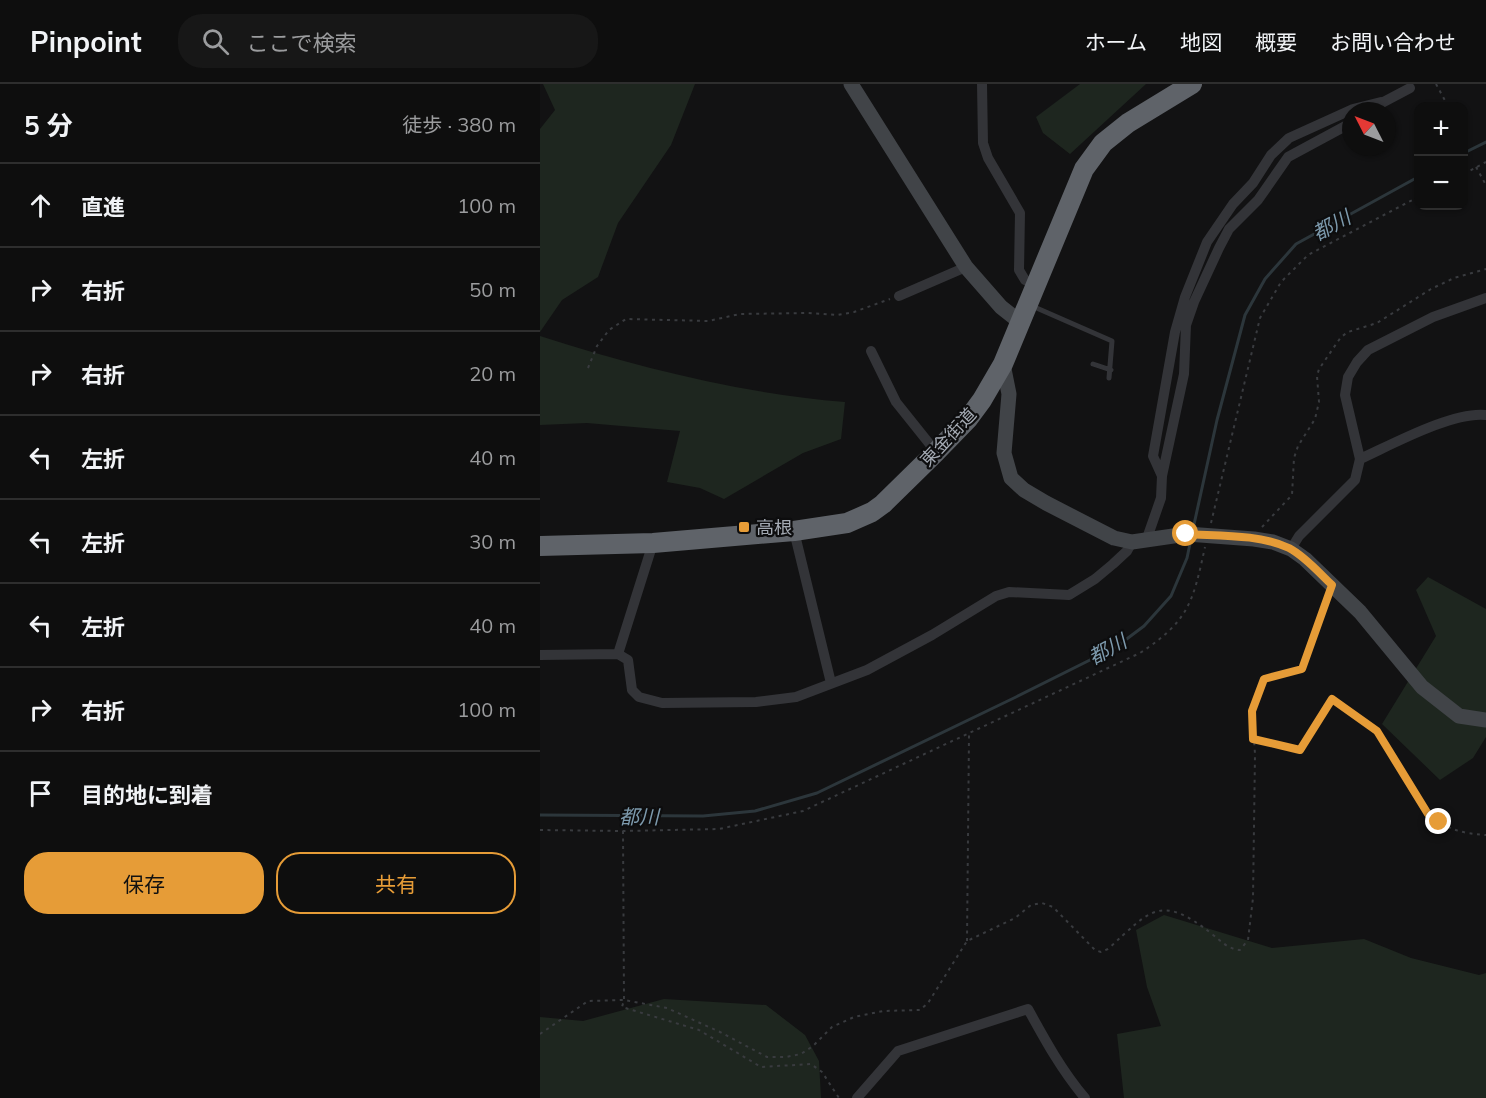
<!DOCTYPE html>
<html lang="ja">
<head>
<meta charset="utf-8">
<style>
	body { margin:0; font-family:Mulish,"Noto Sans JP",sans-serif; background:#171717; color:#f1f3f6 }
	.controls { position:absolute; right:18px; top:18px; display:grid; overflow:hidden; border-radius:12px; box-shadow:0 2px 4px #0004 }
	.controls button { width:54px; height:54px; display:grid; place-items:center; padding:0; border:0; border-bottom:2px solid #2e2e2e; background:#0e0e0e; color:#f1f3f6; font:30px sans-serif }
	.compass { position:absolute; left:802px; top:18px; width:54px; height:54px; border-radius:50%; background:#0e0e0e; box-shadow:0 2px 4px #0004; rotate:312deg }
	.stop { position:absolute; width:18px; height:18px; margin:-14px; border:4px solid #e69c37; border-radius:50%; background:#fff }
	.stop.end { background:#e69c37; border-color:#fff; box-shadow:0 2px 6px #0008 }
	.list { margin:0; padding:0; list-style:none }
	h2 { display:flex; justify-content:space-between; align-items:center; height:78px; margin:0; padding:0 24px; font-size:26px }
	h2 small { font-size:20px; font-weight:400; color:#9b9c9e }
	.list li { display:grid; grid-template-columns:39px 1fr auto; gap:18px; align-items:center; box-sizing:border-box; height:84px; padding:0 24px; border-top:2px solid #2e2e2e }
	.list b { display:block; font-size:22px; white-space:nowrap }
	.list em { font-size:20px; font-style:normal; color:#9b9c9e }
	.actions { display:flex; gap:12px; padding:18px 24px }
	.actions a { flex:1; padding:14px 0; border:2px solid #e69c37; border-radius:24px; text-align:center; font-size:21px; color:#e69c37 }
	.actions .main { background:#e69c37; color:#111 }
	.icon { flex:none; width:33px; height:33px; fill:none; stroke:currentColor; stroke-width:2; stroke-linecap:round; stroke-linejoin:round }
	.map { position:relative; flex:none; width:946px; height:1014px; overflow:hidden }
	header { display:flex; align-items:center; gap:36px; box-sizing:border-box; height:84px; padding:0 30px; background:#0e0e0e; border-bottom:2px solid #2e2e2e }
	header strong { font-size:28px }
	nav { display:flex; gap:33px; margin-inline-start:auto; font-size:21px }
	.search { width:420px; height:54px; background:#171717; display:flex; align-items:center; gap:15px; box-sizing:border-box; padding:0 21px; border-radius:24px; color:#9b9c9e; font-size:22px }
	main { display:flex }
	aside { flex:1; background:#0e0e0e }
	.map>svg:first-child { display:block }
	.green { fill:#1e261f }
	.lines { fill:none; stroke-linecap:round; stroke-linejoin:round }
	.stream { stroke:#2c363b; stroke-width:3 }
	.path { stroke:#393b3f; stroke-width:2; stroke-dasharray:3 4.5; stroke-linecap:butt }
	.lane { stroke:#333438; stroke-width:5 }
	.street { stroke:#333438; stroke-width:10 }
	.secondary { stroke:#414448; stroke-width:15 }
	.highway { stroke:#5f6369; stroke-width:20 }
	.route { stroke:#e69c37; stroke-width:8 }
	.poi-dot { fill:#e69c37; stroke:#0d0d0e; stroke-width:2 }
	.labels { text-anchor:middle; dominant-baseline:central; stroke-width:4.5; stroke-linejoin:round; paint-order:stroke }
	.street-label { font-size:18px; fill:#a4aab3; stroke:#0d0d0e }
	.poi-label { font-size:18px; fill:#a4aab3; stroke:#0d0d0e; text-anchor:start }
	.water-label { font-size:20px; font-style:italic; fill:#7d9aad; stroke:#0d0d0e }
</style>
</head>
<body>
<header>
<strong>Pinpoint</strong>
<div class="search"><svg class="icon" aria-label="search" viewBox="0 0 24 24"><circle cx="10" cy="10" r="6"/><path d="M15 15l6 6"/></svg>ここで検索</div>
<nav><a>ホーム</a><a>地図</a><a>概要</a><a>お問い合わせ</a></nav>
</header>
<main>
<aside>
<h2>5 分<small>徒歩 · 380 m</small></h2>
<ul class="list">
<li><svg class="icon" aria-label="ahead" viewBox="0 0 24 24"><path d="M12 20V5M6 11l6-6 6 6"/></svg><div><b>直進</b></div><em>100 m</em></li>
<li><svg class="icon" aria-label="right" viewBox="0 0 24 24"><path d="M7 20v-9h11M14 6l5 5-5 5"/></svg><div><b>右折</b></div><em>50 m</em></li>
<li><svg class="icon" aria-label="right" viewBox="0 0 24 24"><path d="M7 20v-9h11M14 6l5 5-5 5"/></svg><div><b>右折</b></div><em>20 m</em></li>
<li><svg class="icon" aria-label="left" viewBox="0 0 24 24"><path d="M17 20v-9H6M10 6l-5 5 5 5"/></svg><div><b>左折</b></div><em>40 m</em></li>
<li><svg class="icon" aria-label="left" viewBox="0 0 24 24"><path d="M17 20v-9H6M10 6l-5 5 5 5"/></svg><div><b>左折</b></div><em>30 m</em></li>
<li><svg class="icon" aria-label="left" viewBox="0 0 24 24"><path d="M17 20v-9H6M10 6l-5 5 5 5"/></svg><div><b>左折</b></div><em>40 m</em></li>
<li><svg class="icon" aria-label="right" viewBox="0 0 24 24"><path d="M7 20v-9h11M14 6l5 5-5 5"/></svg><div><b>右折</b></div><em>100 m</em></li>
<li><svg class="icon" aria-label="arrive" viewBox="0 0 24 24"><path d="M6 21V4h12l-3 4 3 4H6"/></svg><div><b>目的地に到着</b></div></li>
</ul>
<div class="actions"><a class="main">保存</a><a>共有</a></div>
</aside>
<div class="map">
<svg width="946" height="1014" viewBox="0 0 946 1014">
	<rect width="100%" height="100%" fill="#121213"/>
	<path class="green" d="M 3,0 L 155,0 L 131,61 L 78,139 L 58,193 L 22,216 L 0,248 L 0,45 L 15,26 Z
		M 540,0 L 606,0 L 530,70 L 503,49 L 496,33 Z
		M 0,252 C 97,283 203,310 305,318 L 301,355 L 263,369 L 184,415 L 160,404 L 127,398 L 140,347 L 47,339 L 0,341 Z
		M 888,493 L 946,525 L 946,653 L 933,674 L 900,696 L 842,640 L 896,552 L 876,506 Z
		M 624,831 L 732,864 L 824,855 L 871,874 L 939,891 L 946,889 L 946,1014 L 584,1014 L 577,950 L 621,942 L 607,903 L 596,846 Z
		M 124,915 L 226,921 L 265,951 L 279,977 L 281,1014 L 0,1014 L 0,933 L 43,937 Z"/>
	<g class="lines">
		<path class="stream" d="M 924,69 L 946,58
			M 653,445 L 677,336 L 705,231 L 725,195 L 756,160 L 878,93
			M 0,731 L 163,732 L 215,727 L 277,709 L 476,613 L 576,563 L 604,542 L 631,512 L 647,474 L 651,455"/>
		<path class="path" d="M 896,0 L 908,22
			M 924,53 L 927,60
			M 936,83 L 946,101
			M 924,90 L 946,78
			M 48,284 L 57,262 L 69,246 L 86,235 L 168,237 L 200,230 L 267,229 L 297,231 L 314,228 L 350,215
			M 671,439 L 720,234 L 741,198 L 768,171 L 878,113
			M 722,443 L 752,411 L 754,374 L 758,362 L 775,335 L 779,318 L 777,292 L 779,285 L 801,253 L 808,248 L 837,239 L 891,205 L 914,194 L 946,185
			M 713,655 L 760,666 L 792,615 L 837,647 L 888,730 C 910,746 919,749 946,751
			M 0,746 L 83,747 L 179,745 L 263,727 L 600,569 C 649,537 653,518 665,463
			M 83,747 L 84,916 L 82,923 L 159,946 L 221,983 L 271,980 L 282,988 L 299,1014
			M 427,857 L 429,650
			M 0,950 L 48,917 L 84,916 L 127,924 L 180,948 L 227,973 L 246,973 L 261,970 L 273,962 L 292,943 L 314,933 L 343,927 L 380,926 L 388,919 L 427,857 L 475,834 L 491,821 L 502,819 L 513,823 L 555,866 L 561,868 L 568,865 C 611,826 620,809 672,850 C 682,858 688,865 700,866 L 708,856 L 713,814 L 715,670 L 712,627 L 724,595 L 762,585 L 788,513"/>
		<path class="lane" d="M 492,222 L 572,257 L 569,294
			M 553,280 L 571,286"/>
		<path class="street" d="M 442,0 L 443,59 L 448,74 L 480,129 L 479,186 L 485,196 L 496,201
			M 836,22 L 870,4
			M 359,212 L 426,183
			M 331,267 L 356,318 L 396,368
			M 820,375 C 851,361 913,327 946,331
			M 622,392 L 613,372 L 635,248 L 645,213 L 667,158 L 693,120 L 713,99 L 731,71 L 749,54 L 813,25 L 841,18
			M 254,447 L 291,599
			M 606,457 L 621,414 L 622,392 L 644,290 L 646,241 L 654,218 L 679,164 L 689,145 L 718,116 L 748,73 L 811,39
			M 751,465 L 759,452 L 815,396 L 820,375 L 805,311 L 808,293 L 817,278 L 828,266 L 893,233 L 946,214
			M 78,570 L 113,459
			M 0,571 L 78,570 L 88,576 L 92,606 L 99,613 L 122,619 L 216,618 L 256,613 L 327,586 L 392,551 L 456,512 L 469,508 L 529,511 L 555,495 L 573,480 L 587,467 L 592,458
			M 317,1014 L 358,967 L 488,925 C 505,956 522,987 545,1014"/>
		<path class="secondary" d="M 311,0 L 426,183 L 461,223 L 480,238
			M 463,280 L 469,310 L 464,369 L 471,394 L 484,406 L 506,419 L 574,454 L 592,458 L 647,450 L 714,455 L 733,458 L 751,465 L 765,475 L 820,528 L 882,603 L 919,632 L 946,636"/>
		<path class="highway" d="M 0,462 L 113,459 L 254,447 L 307,439 L 332,428 L 343,420 L 396,368 L 428,335 L 442,316 L 463,280 L 544,85 L 563,59 L 588,39 L 652,0"/>
	</g>
	<g class="lines">
		<path class="route" d="M 646,450 C 679,452 719,450 749,464 C 766,473 779,489 792,501 L 762,585 L 724,595 L 712,627 L 713,655 L 760,666 L 792,615 L 837,647 L 888,730 L 899,738"/>
	</g>
	<rect class="poi-dot" x="198" y="437" width="12" height="12" rx="3"/>
	<g class="labels">
		<g class="street-label">
			<text transform="translate(408 353) rotate(-47)">東金街道</text>
		</g>
		<g class="poi-label">
			<text x="216" y="443">高根</text>
		</g>
		<g class="water-label">
			<text transform="translate(791 141) rotate(-29)">都川</text>
			<text transform="translate(567 565) rotate(-29)">都川</text>
			<text x="99" y="732">都川</text>
		</g>
	</g>
</svg>
<div class="controls">
<button>+</button>
<button>−</button>
</div>
<svg class="compass" viewBox="-18 -18 36 36"><path d="M0-13l5 13h-10z" fill="#e53935"/><path d="M0 13l5-13h-10z" fill="#9b9c9e"/></svg>
<div class="stop" style="left:646px;top:450px"></div>
<div class="stop end" style="left:899px;top:738px"></div>
</div>
</main>
</body>
</html>
